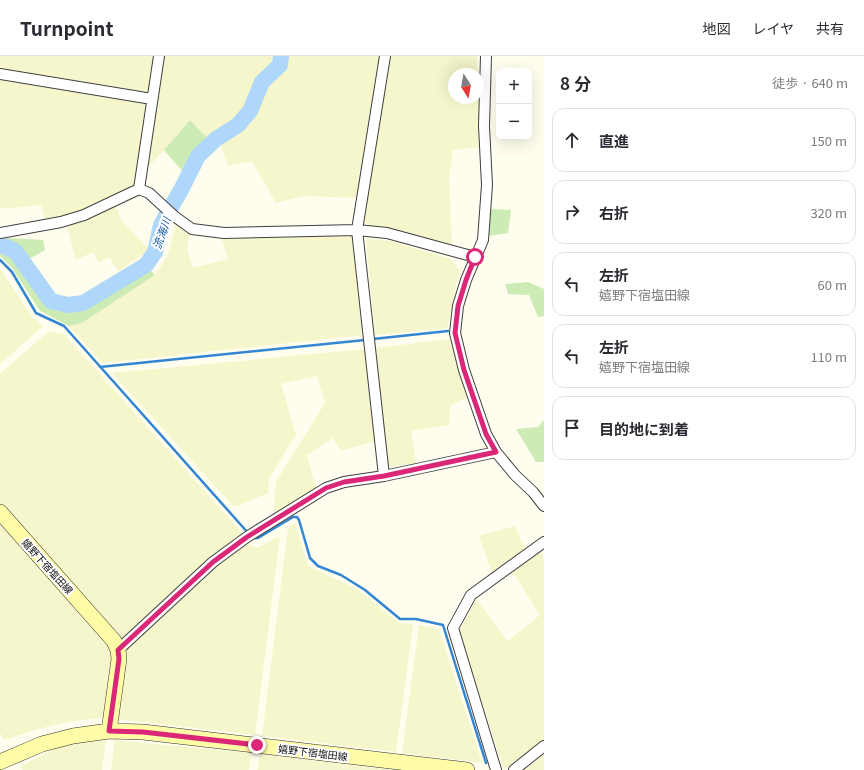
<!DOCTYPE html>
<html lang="ja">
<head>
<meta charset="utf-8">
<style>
	body { margin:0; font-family:Georgia,"Noto Sans JP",serif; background:#f2f2f3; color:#2b2b33 }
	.controls { position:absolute; right:12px; top:12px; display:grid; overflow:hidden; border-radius:8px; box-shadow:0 4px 16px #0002 }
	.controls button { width:36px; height:36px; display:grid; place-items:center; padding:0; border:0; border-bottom:1px solid #e1e1e2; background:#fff; color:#2b2b33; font:20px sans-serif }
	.compass { position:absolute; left:448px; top:12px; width:36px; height:36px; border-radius:50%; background:#fff; box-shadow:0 4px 16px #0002; rotate:169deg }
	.stop { position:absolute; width:12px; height:12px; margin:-9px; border:3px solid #db2777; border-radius:50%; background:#fff }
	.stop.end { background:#db2777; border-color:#fff; box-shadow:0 1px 4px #0008 }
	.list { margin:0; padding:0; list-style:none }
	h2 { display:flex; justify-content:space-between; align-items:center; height:52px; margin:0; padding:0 16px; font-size:17px }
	h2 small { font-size:13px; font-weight:400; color:#7c7c81 }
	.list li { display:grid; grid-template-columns:26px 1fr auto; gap:12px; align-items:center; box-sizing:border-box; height:64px; margin:0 8px 8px; padding:0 8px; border:1px solid #e1e1e2; border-radius:12px }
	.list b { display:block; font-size:15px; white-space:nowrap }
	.list p { margin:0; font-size:13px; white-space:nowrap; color:#7c7c81 }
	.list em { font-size:13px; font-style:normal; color:#7c7c81 }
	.icon { flex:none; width:22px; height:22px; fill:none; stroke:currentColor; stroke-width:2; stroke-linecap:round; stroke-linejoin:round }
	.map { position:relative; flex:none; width:544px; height:714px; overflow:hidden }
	header { display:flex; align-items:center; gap:24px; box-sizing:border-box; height:56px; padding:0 20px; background:#fff; border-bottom:1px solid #e1e1e2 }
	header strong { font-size:19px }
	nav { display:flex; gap:22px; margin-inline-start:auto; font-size:14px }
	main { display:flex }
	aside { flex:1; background:#fff }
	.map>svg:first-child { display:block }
	.farmland { fill:#f6f6cc; fill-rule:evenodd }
	.green { fill:#ccebb5 }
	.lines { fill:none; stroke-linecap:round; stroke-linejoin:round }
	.stream { stroke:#3386d3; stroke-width:2.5 }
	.river { stroke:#afd7f9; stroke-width:16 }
	.street-casing { stroke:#404040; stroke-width:12 }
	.secondary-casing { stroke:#2f2f2f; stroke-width:16 }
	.street { stroke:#fff; stroke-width:10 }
	.secondary { stroke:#fffca8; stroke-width:15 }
	.route { stroke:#db2777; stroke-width:5 }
	.labels { text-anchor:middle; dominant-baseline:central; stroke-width:4; stroke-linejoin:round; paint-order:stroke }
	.street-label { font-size:10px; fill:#0d0d0d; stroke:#fff }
	.water-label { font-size:11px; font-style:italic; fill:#1158a4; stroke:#fff }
</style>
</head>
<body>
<header>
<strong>Turnpoint</strong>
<nav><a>地図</a><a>レイヤ</a><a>共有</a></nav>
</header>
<main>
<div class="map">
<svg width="544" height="714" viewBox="0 0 544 714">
	<rect width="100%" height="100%" fill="#fffded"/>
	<path class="farmland" d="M 0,0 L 154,0 L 148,37 L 0,13 Z
		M 165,0 L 276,0 L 277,3 L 256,24 L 241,60 L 206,81 L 190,64 L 164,94 L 147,112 Z
		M 285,0 L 381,0 L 359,142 L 303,140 L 276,147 L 252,105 L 228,110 L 219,85 L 249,67 L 268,29 L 287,7 Z
		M 389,0 L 477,0 L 482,91 L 453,94 L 449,122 L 452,190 L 363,167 ZM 454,18 L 478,18 L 478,42 L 454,42 Z
		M 0,23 L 148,47 L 135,129 L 112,142 L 76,157 L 45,165 L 41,149 L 15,152 L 0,152 Z
		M 115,150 L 122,165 L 150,194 L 118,215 L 109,201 L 99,207 L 93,196 L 76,204 L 67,170 Z
		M 176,167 L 190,178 L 187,193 L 193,212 L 228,203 L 222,183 L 353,178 L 364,279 L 102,307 L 69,270 L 82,267 L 155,219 L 168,199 Z
		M 366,182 L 390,185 L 451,203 L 459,214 L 448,272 L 375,279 Z
		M 0,212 L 32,261 L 43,270 L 0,308 Z
		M 49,275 L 64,278 L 243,478 L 212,501 L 120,584 L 0,450 L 0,318 Z
		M 450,283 L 467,341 L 450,350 L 449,369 L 411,375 L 416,407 L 386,411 L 375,292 Z
		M 366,293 L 376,385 L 341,395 L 333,382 L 307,399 L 316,432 L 273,461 L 276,426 L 325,347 L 317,320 L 281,328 L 296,379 L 269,422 L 268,437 L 234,451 L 112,317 Z
		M 0,464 L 110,588 L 113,603 L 105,662 L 73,665 L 38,673 L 4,684 L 0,677 Z
		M 295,467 L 308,510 L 357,533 L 399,567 L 413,568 L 396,696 L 262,680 L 288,472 Z
		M 515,470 L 529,502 L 541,495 L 544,504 L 544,684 L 504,714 L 459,575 L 476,543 L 508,585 L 540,559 L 508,509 L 492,517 L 479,480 Z
		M 280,480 L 255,679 L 115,663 L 124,595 L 218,508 L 248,488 L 257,492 Z
		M 419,569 L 439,573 L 482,707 L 402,697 Z
		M 106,683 L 102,714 L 23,714 L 20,710 L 60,690 Z
		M 115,684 L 251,697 L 249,714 L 111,714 Z
		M 260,698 L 394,714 L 257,714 Z
		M 544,698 L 544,714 L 524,714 Z"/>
	<path class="green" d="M 190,64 L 206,81 L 184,117 L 164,94 Z
		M 490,153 L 511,154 L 508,177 L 488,180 Z
		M 9,182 L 43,184 L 45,194 L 19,209 L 47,249 L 69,254 L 85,250 L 149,213 L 155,219 L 82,267 L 69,270 L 40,255 L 12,212 L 0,200 L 0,184 Z
		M 528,226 L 544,233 L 544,260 L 538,261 L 529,239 L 508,238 L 505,228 Z
		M 544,364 L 544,406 L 536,406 L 516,373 L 538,371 Z"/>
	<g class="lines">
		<path class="stream" d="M 0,204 L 12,216 L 36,257 L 64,270 L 249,478
			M 373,283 L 448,275
			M 100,311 L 365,284
			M 252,482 L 258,482 L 293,461 L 297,461 L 299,464 L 310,502 L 318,510 L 341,519 L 365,534 L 400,563 L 416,563 L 443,569 L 486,707"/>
		<path class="river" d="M 0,188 L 16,196 L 51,245 L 68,249 L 83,247 L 146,209 L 155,196 L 161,169 L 182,132 L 198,100 L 216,83 L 238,69 L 250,55 L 262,26 L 280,9 L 281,0"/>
		<defs>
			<path id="street" d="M 486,0 L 484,70 L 487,129 L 483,184 L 466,224 L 458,250 L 455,277 L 464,314 L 486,378 L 496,396 L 515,419 L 533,436 L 544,450
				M 0,18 L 152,43
				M 139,133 L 159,0
				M 0,177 L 61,166 L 84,159 L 139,133 L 149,137 L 174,160 L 192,173 L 224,177 L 357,174 L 387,177 L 475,201
				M 384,420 L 357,174 L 385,0
				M 118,594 L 213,506 L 247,481 L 326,432 L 344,426 L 384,420 L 496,396
				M 496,714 L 453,572 L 471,539 L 544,486
				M 514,714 L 544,690"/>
			<path id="secondary" d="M 0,456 L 114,585 L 118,594 L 119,603 L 109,675 L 143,676 L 467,714
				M 0,706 L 42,688 L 73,680 L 109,675"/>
		</defs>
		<use href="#street" class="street-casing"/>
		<use href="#secondary" class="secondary-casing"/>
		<use href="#street" class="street"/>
		<use href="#secondary" class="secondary"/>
	</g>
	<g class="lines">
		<path class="route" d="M 257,689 L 143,676 L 109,675 L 119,603 L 118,594 L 213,506 L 247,481 L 326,432 L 344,426 L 384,420 L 496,396 L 486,378 L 464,314 L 455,277 L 458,250 L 466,224 L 475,201"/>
	</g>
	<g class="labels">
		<g class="street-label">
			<text transform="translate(48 510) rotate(48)">嬉野下宿塩田線</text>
			<text transform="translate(313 696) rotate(7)">嬉野下宿塩田線</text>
		</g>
		<g class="water-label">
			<text transform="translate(161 177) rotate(-71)">流海川</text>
		</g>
	</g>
</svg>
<div class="controls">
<button>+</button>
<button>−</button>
</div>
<svg class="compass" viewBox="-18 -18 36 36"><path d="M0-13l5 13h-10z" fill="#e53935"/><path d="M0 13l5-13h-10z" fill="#7c7c81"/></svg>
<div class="stop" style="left:475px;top:201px"></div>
<div class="stop end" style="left:257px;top:689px"></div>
</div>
<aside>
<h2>8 分<small>徒歩 · 640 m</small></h2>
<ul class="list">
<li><svg class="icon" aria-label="ahead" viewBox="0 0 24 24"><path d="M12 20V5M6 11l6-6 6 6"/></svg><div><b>直進</b></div><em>150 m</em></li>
<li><svg class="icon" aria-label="right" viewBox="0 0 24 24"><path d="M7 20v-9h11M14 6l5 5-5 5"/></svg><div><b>右折</b></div><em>320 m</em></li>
<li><svg class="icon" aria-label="left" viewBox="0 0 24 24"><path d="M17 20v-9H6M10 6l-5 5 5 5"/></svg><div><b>左折</b><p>嬉野下宿塩田線</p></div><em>60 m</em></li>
<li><svg class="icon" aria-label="left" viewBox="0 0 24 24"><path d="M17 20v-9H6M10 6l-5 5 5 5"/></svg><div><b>左折</b><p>嬉野下宿塩田線</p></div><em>110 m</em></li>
<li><svg class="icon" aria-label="arrive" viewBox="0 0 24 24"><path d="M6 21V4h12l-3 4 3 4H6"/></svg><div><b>目的地に到着</b></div></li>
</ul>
</aside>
</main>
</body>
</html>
